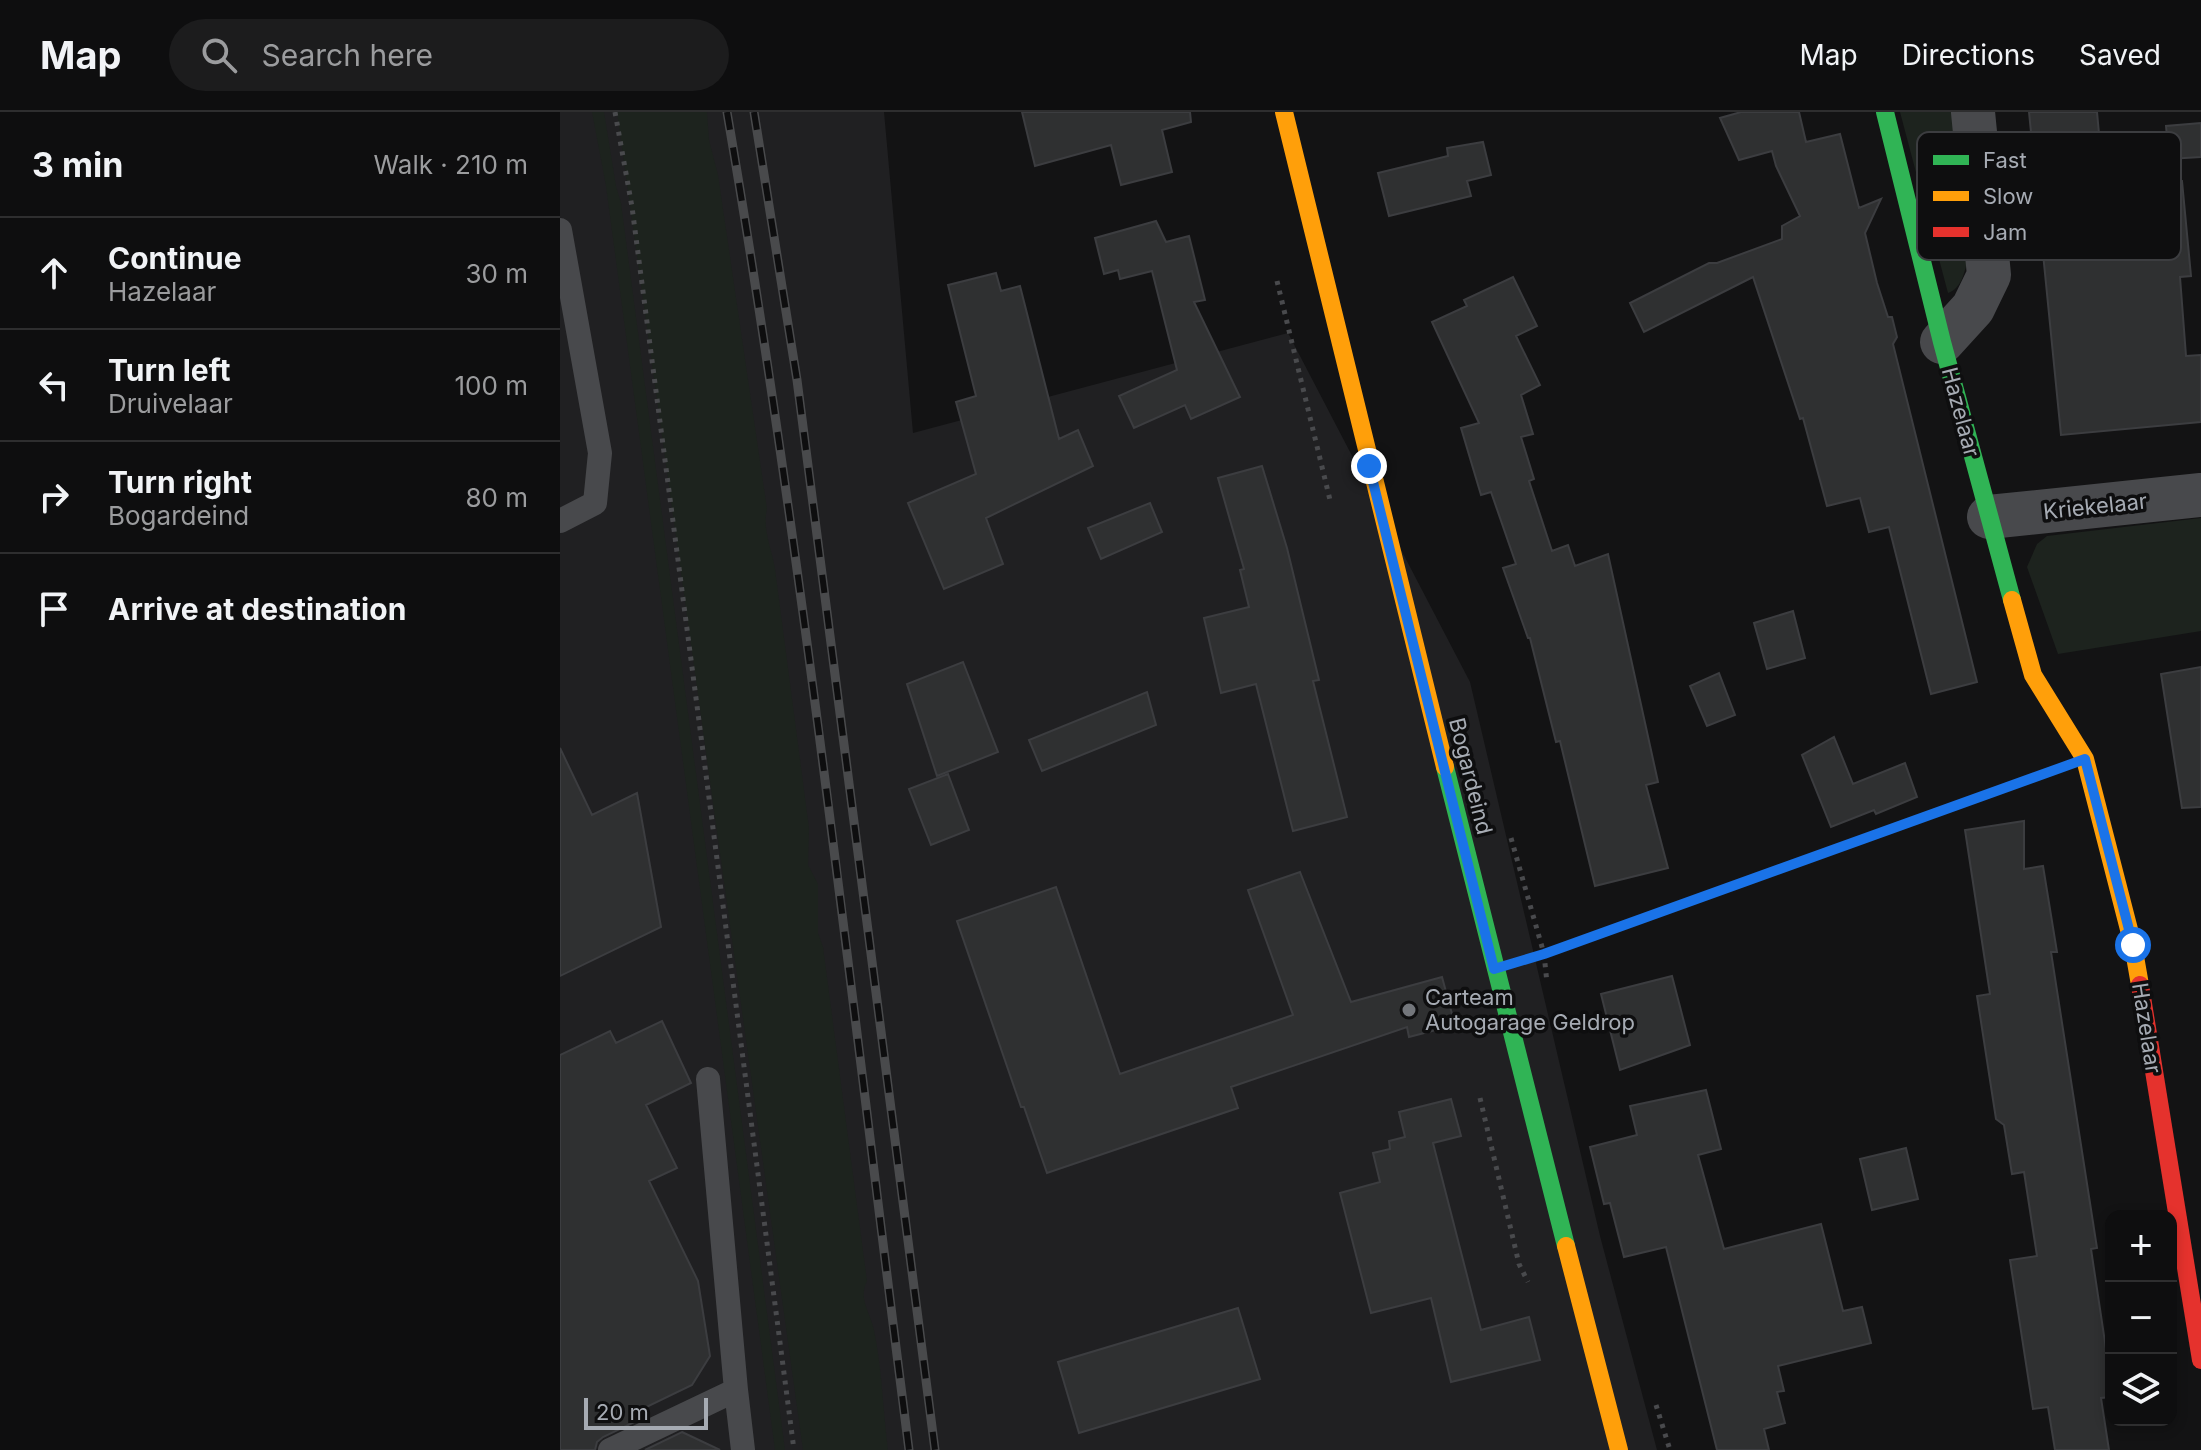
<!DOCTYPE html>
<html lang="en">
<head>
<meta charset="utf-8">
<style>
	body { margin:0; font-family:Inter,sans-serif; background:#1c1c1d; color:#f1f3f6 }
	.controls { position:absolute; right:24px; bottom:24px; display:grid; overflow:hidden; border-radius:16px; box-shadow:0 4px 12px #0003 }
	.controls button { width:72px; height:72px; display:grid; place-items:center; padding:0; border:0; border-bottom:2px solid #2e2e2f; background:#0e0e0f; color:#f1f3f6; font:40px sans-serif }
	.scale { position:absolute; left:24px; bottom:20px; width:124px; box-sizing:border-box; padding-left:8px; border:4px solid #a6abb3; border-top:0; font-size:22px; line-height:28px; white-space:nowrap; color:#a6abb3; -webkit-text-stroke:6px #0e0e0f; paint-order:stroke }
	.stop { position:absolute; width:24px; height:24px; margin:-18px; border:6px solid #1a73e8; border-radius:50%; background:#fff }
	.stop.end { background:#1a73e8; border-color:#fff; box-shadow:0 2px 8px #0008 }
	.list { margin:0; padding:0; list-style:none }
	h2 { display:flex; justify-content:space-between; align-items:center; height:104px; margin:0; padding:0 32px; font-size:34px }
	h2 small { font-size:26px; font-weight:400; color:#9b9c9e }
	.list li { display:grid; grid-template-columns:52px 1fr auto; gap:24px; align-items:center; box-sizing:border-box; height:112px; padding:0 32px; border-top:2px solid #2e2e2f }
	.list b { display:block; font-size:30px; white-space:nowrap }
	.list p { margin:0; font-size:26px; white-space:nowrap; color:#9b9c9e }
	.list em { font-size:26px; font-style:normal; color:#9b9c9e }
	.icon { flex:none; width:44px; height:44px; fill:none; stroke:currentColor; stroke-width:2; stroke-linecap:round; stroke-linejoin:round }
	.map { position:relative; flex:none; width:1641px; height:1338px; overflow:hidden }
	header { display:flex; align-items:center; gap:48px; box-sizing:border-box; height:112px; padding:0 40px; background:#0e0e0f; border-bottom:2px solid #2e2e2f }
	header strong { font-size:38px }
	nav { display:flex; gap:44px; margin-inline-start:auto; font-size:28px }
	.search { width:560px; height:72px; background:#1c1c1d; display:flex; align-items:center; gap:20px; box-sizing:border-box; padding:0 28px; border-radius:44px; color:#9b9c9e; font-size:30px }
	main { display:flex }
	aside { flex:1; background:#0e0e0f }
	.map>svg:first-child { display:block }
	.built { fill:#202022 }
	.green { fill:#1d231e }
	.building { fill:#2f3031; stroke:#3c3d40; stroke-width:2 }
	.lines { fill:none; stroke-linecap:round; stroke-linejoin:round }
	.path { stroke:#494a4d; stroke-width:5; stroke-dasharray:4 6; stroke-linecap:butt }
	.lane { stroke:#48494c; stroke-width:24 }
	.street { stroke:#48494c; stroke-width:44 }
	.fast { stroke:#30b455; stroke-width:18 }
	.slow { stroke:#ff9f0a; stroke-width:18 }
	.jam { stroke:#e5322d; stroke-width:18 }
	.rail-casing { stroke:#494a4c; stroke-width:9 }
	.rail { stroke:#0e0e0f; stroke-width:6; stroke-dasharray:18; stroke-linecap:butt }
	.route { stroke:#1a73e8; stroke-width:10 }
	.poi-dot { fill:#73767b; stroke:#0e0e0f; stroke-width:3 }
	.labels { text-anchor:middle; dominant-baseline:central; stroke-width:7; stroke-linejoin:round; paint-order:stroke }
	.street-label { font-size:22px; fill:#a6abb3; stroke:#0e0e0f }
	.poi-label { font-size:22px; fill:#a6abb3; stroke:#0e0e0f; text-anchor:start }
	.key { fill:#0e0e0f; stroke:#3c3d40; stroke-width:2 }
	.key-label { font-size:22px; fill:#a6abb3 }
</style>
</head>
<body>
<header>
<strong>Map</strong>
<div class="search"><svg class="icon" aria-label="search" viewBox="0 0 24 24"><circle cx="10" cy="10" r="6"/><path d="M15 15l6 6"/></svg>Search here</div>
<nav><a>Map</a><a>Directions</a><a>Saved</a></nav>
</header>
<main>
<aside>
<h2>3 min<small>Walk · 210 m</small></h2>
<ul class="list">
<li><svg class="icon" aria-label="ahead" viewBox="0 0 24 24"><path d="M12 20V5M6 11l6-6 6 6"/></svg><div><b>Continue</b><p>Hazelaar</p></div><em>30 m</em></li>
<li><svg class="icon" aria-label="left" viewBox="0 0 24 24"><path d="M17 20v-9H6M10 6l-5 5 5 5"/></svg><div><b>Turn left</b><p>Druivelaar</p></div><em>100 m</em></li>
<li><svg class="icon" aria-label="right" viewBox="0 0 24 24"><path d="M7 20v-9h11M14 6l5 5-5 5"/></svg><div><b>Turn right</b><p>Bogardeind</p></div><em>80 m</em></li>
<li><svg class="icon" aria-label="arrive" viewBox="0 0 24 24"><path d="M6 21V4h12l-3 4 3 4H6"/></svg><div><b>Arrive at destination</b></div></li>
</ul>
</aside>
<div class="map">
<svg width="1641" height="1338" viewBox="0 0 1641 1338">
	<rect width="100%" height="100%" fill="#131314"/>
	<path class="built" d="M 0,0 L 324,0 L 353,321 L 728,221 L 910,570 L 1040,1124 L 1097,1338 L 0,1338 Z"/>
	<path class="green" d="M 32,0 L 44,0 L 56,74 L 61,91 L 225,1338 L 215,1338 L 46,74 Z
		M 57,0 L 147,0 L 149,28 L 158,63 L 207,397 C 202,417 212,437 215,457 L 249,716 L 248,753 L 258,772 L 258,821 L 263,835 L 307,1169 C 298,1187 310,1200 314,1218 C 322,1257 323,1298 328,1338 L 243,1338 Z
		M 1340,0 L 1398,0 L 1408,147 C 1404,161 1402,176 1388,181 Z
		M 1641,406 L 1641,519 L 1498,542 L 1467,455 L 1477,432 L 1487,424 Z"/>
	<path class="building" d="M 462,0 L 630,0 L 631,10 L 602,18 L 612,60 L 561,73 L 551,33 L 475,54 Z
		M 1181,0 L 1239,0 L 1246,30 L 1280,22 L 1299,96 L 1321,87 L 1305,121 L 1317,171 L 1328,205 L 1332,205 L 1337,225 L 1333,232 L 1417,570 L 1371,582 L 1329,415 L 1309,420 L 1300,386 L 1267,394 L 1243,306 L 1240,307 L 1193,165 L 1084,220 L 1070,191 L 1149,151 L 1157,151 L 1222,127 L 1222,114 L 1240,104 L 1216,54 L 1212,39 L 1179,48 L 1160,6 Z
		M 1469,0 L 1537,0 L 1544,76 L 1622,69 L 1631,164 L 1620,165 L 1626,244 L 1641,243 L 1641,310 L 1501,323 Z
		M 1641,11 L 1641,45 L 1609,47 L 1606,14 Z
		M 923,30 L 931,63 L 907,69 L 911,84 L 829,104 L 818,61 L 888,44 L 887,36 Z
		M 596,109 L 606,130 L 629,124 L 645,188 L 634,190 L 680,285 L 631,307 L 625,293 L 574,316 L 559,284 L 617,258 L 592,159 L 560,167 L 558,158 L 544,162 L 535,126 Z
		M 436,161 L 441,179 L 460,174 L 499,327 L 518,318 L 533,354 L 426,406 L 443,452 L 384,477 L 348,391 L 416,362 L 396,290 L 416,284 L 388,173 Z
		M 953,165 L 977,214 L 956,224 L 980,273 L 961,283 L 973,322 L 961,325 L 974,367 L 969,369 L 992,439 L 1008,433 L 1015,454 L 1048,442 L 1098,670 L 1086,673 L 1108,756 L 1035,774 L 1000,629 L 996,630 L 970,526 L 968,526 L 943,456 L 956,452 L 931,380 L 921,383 L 901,316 L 919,311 L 872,210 L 907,194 L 904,188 Z
		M 702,354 L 727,436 L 759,568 L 753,569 L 787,705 L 733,719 L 696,572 L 661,581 L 644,506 L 689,495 L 680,458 L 684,457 L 658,366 Z
		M 590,391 L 602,420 L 541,447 L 528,416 Z
		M 1233,499 L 1245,546 L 1207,557 L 1194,511 Z
		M 403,550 L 438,640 L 377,664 L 347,572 Z
		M 1641,555 L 1641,695 L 1622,696 L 1601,562 Z
		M 1159,561 L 1175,603 L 1147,614 L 1130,574 Z
		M 587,580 L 596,613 L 482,659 L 469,628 Z
		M 1274,625 L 1293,672 L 1345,651 L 1357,685 L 1316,702 L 1314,698 L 1271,715 L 1242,643 Z
		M 0,636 L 32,703 L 77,681 L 101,815 L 0,864 Z
		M 388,662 L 409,718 L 371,733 L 349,677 Z
		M 1464,709 L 1464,757 L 1483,754 L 1497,840 L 1491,840 L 1537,1136 L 1531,1137 L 1551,1270 L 1551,1285 L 1541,1286 L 1549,1338 L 1495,1338 L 1488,1295 L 1473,1297 L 1450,1148 L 1477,1144 L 1464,1060 L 1452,1062 L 1444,1013 L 1436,1007 L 1417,884 L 1430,882 L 1405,718 Z
		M 740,760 L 791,890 L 882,865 L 895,913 L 849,925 L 847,915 L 671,975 L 678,996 L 487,1061 L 464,995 L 461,995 L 397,809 L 496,775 L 560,962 L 733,903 L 688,778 Z
		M 1112,864 L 1130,933 L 1060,958 L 1041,882 Z
		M 102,909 L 131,971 L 86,993 L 117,1056 L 89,1069 L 138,1169 L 150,1244 L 132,1273 L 78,1299 L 87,1304 L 43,1325 L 37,1330 L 35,1338 L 0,1338 L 0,943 L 50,919 L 56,931 Z
		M 1146,978 L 1161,1037 L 1138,1043 L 1164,1137 L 1261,1112 L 1283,1199 L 1302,1195 L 1311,1231 L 1218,1254 L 1224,1279 L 1217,1280 L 1225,1311 L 1204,1317 L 1209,1338 L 1157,1338 L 1106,1135 L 1064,1145 L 1050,1091 L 1044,1092 L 1030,1035 L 1077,1023 L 1070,994 Z
		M 891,987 L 901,1024 L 873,1031 L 921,1218 L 969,1205 L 980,1248 L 891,1270 L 871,1186 L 811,1201 L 780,1081 L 820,1070 L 813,1041 L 830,1037 L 829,1029 L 845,1025 L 839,1000 Z
		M 1346,1036 L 1358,1087 L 1312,1098 L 1300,1047 Z
		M 678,1196 L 700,1267 L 519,1321 L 498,1250 Z
		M 122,1320 L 160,1338 L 85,1338 Z"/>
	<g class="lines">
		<path class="path" d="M 55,0 L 72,95 L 234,1338
			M 717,169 L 770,388
			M 951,726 L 984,842 L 987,871
			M 981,843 L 1484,662
			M 920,986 L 959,1152 L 968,1170
			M 1096,1293 L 1110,1338"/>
		<path class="lane" d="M 0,118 L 40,341 L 35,391 L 0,409
			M 176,1278 L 183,1338
			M 50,1338 L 176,1278 L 148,967"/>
		<path class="street" d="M 1382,230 L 1413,196 L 1429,163 L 1413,0
			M 1429,405 L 1641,383"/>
		<path class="fast" d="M 1325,0 L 1382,230 L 1452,488
			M 885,655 L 1006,1134"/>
		<path class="slow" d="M 724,0 L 885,655
			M 1452,488 L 1473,563 L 1525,647 L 1573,833 L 1580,873
			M 1006,1134 L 1059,1338"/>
		<path class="jam" d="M 1580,873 L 1641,1248"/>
		<defs>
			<path id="rail" d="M 167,0 C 243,444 292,892 349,1338
				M 194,0 L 237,268 L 375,1338"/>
		</defs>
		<use href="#rail" class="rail-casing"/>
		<use href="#rail" class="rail"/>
	</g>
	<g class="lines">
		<path class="route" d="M 809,354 L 934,857 L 984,842 L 1525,647 L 1573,833"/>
	</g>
	<circle class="poi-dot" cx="849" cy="898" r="8"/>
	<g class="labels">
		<g class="street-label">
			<text transform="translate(1401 300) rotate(75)">Hazelaar</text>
			<text transform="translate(1535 394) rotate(-6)">Kriekelaar</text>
			<text transform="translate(911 664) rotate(76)">Bogardeind</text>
			<text transform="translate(1587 916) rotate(81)">Hazelaar</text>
		</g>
		<g class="poi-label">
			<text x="865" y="885">Carteam<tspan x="865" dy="25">Autogarage Geldrop</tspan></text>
		</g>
	</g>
	<rect x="1357" y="20" width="264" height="128" rx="12" class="key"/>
	<rect x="1373" y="43" width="36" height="10" fill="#30b455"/>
	<rect x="1373" y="79" width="36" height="10" fill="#ff9f0a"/>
	<rect x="1373" y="115" width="36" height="10" fill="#e5322d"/>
	<g class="key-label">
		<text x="1423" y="56">Fast</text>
		<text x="1423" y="92">Slow</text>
		<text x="1423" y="128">Jam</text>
	</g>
</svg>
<div class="controls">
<button>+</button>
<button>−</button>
<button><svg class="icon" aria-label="layers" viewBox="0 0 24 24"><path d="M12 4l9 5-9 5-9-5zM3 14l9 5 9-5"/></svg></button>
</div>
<div class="scale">20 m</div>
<div class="stop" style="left:1573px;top:833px"></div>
<div class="stop end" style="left:809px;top:354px"></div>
</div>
</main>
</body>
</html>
